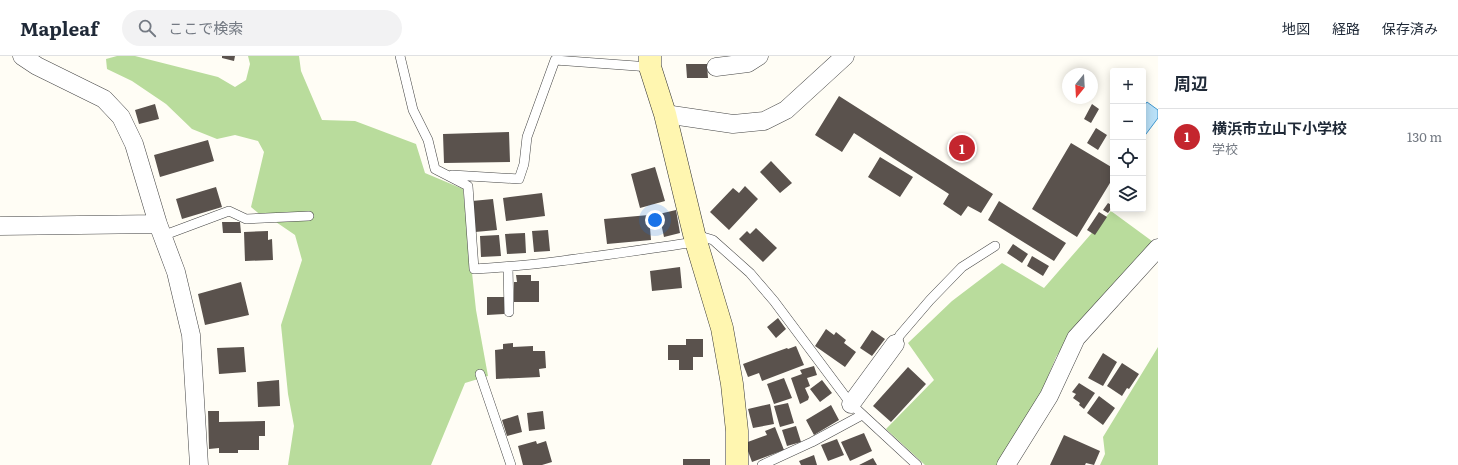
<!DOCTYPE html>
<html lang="ja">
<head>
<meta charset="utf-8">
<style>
	body { margin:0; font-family:Literata,"Noto Sans JP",serif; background:#f2f2f3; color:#1f2937 }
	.controls { position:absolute; right:12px; top:12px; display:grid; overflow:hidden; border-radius:4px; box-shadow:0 2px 10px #0003 }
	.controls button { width:36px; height:36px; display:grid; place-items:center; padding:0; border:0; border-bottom:1px solid #e0e1e3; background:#fff; color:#1f2937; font:20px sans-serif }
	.compass { position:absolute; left:1062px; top:12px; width:36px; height:36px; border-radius:50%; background:#fff; box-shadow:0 2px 10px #0003; rotate:198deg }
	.you { position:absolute; left:655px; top:164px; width:14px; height:14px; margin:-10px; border:3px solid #fff; border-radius:50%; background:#1a73e8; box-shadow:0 0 0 6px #1a73e833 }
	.badge { display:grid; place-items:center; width:26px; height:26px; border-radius:50%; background:#c4262e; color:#fff; font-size:13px; font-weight:700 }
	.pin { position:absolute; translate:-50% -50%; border:2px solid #fff; box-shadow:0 1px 4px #0006 }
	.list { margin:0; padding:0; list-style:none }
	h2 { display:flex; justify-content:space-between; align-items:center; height:52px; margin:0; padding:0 16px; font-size:17px }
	h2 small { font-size:13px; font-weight:400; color:#747a83 }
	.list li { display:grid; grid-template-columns:26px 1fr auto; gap:12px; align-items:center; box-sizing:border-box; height:56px; padding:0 16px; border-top:1px solid #e0e1e3 }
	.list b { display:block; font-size:15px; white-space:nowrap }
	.list p { margin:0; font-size:13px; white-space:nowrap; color:#747a83 }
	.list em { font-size:13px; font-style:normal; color:#747a83 }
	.icon { flex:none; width:22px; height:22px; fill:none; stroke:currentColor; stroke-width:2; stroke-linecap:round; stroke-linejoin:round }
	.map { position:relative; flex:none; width:1158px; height:409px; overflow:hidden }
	header { display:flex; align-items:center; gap:24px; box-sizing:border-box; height:56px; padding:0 20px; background:#fff; border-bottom:1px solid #e0e1e3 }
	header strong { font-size:19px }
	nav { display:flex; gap:22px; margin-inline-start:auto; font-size:14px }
	.search { width:280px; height:36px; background:#f2f2f3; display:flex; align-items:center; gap:10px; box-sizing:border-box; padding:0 14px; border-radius:22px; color:#747a83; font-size:15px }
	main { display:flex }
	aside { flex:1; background:#fff }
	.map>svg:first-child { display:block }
	.forest { fill:#b9dc9c }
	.water { fill:#b9e0f7; stroke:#3f96cf }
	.building { fill:#5a524d }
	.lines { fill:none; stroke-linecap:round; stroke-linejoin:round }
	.lane-casing { stroke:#444; stroke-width:10 }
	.street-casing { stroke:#444; stroke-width:19 }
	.secondary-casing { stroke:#333; stroke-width:23 }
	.lane { stroke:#fff; stroke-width:9 }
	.street { stroke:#fff; stroke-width:18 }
	.secondary { stroke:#fff6b0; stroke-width:22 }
</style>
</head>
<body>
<header>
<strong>Mapleaf</strong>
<div class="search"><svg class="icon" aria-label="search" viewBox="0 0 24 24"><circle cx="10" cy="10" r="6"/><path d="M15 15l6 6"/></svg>ここで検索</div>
<nav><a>地図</a><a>経路</a><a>保存済み</a></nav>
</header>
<main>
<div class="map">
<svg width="1158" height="409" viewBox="0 0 1158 409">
	<rect width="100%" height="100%" fill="#fffdf5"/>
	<path class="forest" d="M 117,0 L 135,0 L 218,21 L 235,31 L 246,24 L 250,8 L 248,0 L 299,0 L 301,15 L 322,64 L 355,65 L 416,88 L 425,117 L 463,133 L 476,254 L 488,320 L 465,327 L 431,409 L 288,409 L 294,370 L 288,338 L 281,269 L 302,204 L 295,179 L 276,166 L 264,162 L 251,151 L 264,96 L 258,85 L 235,79 L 217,83 L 192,73 L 166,48 L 132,25 L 107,13 L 106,3 Z
		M 1111,155 L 1156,188 L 1076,270 L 1056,301 L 1042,335 L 1005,409 L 925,409 L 886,373 L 934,324 L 908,287 L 952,245 L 1002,207 L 1044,232 Z
		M 1158,291 L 1158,409 L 1100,409 L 1105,398 L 1103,381 Z"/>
	<path class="water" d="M 1147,46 L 1158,54 L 1158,62 L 1143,82 L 1143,51 Z"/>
	<path class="building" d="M 222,0 L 235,0 L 234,5 L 222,2 Z
		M 686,8 L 707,8 L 708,22 L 687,22 Z
		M 839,40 L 993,138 L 981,157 L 968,150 L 961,160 L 943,148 L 949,138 L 854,77 L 842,96 L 815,79 Z
		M 155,48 L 159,63 L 139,68 L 135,54 Z
		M 1092,48 L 1099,53 L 1091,67 L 1084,63 Z
		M 1096,72 L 1107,79 L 1098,94 L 1087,87 Z
		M 509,76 L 510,106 L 444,107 L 443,78 Z
		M 208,84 L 214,105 L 160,121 L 154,99 Z
		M 1071,87 L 1113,112 L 1113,122 L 1077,181 L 1032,153 Z
		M 880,101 L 913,121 L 900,141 L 868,121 Z
		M 771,105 L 792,127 L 780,137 L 760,116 Z
		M 655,111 L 665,145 L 640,152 L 631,118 Z
		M 745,130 L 758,143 L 729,174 L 710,156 L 733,132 L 739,137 Z
		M 216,131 L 222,151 L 182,163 L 176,143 Z
		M 542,137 L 545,160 L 506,165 L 503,142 Z
		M 493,143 L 497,174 L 475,176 L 472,145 Z
		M 999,145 L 1066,187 L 1054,205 L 988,164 Z
		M 1108,147 L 1113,150 L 1108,157 L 1103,154 Z
		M 676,154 L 680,177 L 664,181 L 659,158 Z
		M 1099,156 L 1107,161 L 1095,179 L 1087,174 Z
		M 649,159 L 651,184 L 607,188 L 604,163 Z
		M 222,166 L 240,166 L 241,177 L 223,177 Z
		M 756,172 L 777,192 L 763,206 L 739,183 L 747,175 L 750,178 Z
		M 548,174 L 550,195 L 534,196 L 532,175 Z
		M 268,175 L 268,184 L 272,183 L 273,204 L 245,205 L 244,176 Z
		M 525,177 L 526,197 L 507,198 L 505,178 Z
		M 499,179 L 501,200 L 481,201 L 480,180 Z
		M 1013,188 L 1028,198 L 1022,207 L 1007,197 Z
		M 1032,200 L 1049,210 L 1043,220 L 1027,210 Z
		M 680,211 L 682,232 L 652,235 L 650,215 Z
		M 516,219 L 531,219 L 531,225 L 539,225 L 539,246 L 514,246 L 514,226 L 517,226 Z
		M 241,226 L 249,259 L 205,269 L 198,238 Z
		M 487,241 L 504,241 L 504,258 L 487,259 Z
		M 778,262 L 786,273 L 776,282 L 767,271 Z
		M 826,273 L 834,279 L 836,276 L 846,284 L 844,287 L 856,296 L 845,311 L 815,290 Z
		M 872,274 L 885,283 L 872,300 L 860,292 Z
		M 686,283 L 703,283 L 703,301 L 693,301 L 693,314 L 679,314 L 679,304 L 668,304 L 668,289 L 686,289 Z
		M 513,287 L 513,291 L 533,290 L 533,295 L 545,295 L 546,312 L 539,313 L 540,321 L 496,323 L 495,294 L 503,293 L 503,288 Z
		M 796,290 L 804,309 L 762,325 L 759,317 L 748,321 L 743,308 L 787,292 L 788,293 Z
		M 244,291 L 246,316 L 219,318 L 217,292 Z
		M 1103,297 L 1117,306 L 1103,330 L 1088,322 Z
		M 1122,307 L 1139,318 L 1129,333 L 1127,332 L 1122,340 L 1107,330 Z
		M 814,310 L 817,319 L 807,322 L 810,330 L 805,332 L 809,341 L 808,344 L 800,348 L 791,322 L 802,318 L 800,314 Z
		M 908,311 L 926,328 L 891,366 L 873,350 Z
		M 784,322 L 792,342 L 774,348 L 767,328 Z
		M 279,324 L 280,350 L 258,351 L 257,326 Z
		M 822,324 L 832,337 L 820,346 L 810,333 Z
		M 1079,327 L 1095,337 L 1084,353 L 1079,349 L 1080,347 L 1073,342 L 1076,338 L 1072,336 Z
		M 1099,340 L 1115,352 L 1103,369 L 1087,357 Z
		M 788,347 L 794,367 L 780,371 L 774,350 Z
		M 770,348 L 774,368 L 753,372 L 748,353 Z
		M 831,349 L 839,364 L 814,379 L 806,364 Z
		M 208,355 L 219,355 L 219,366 L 265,365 L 265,380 L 259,380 L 259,394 L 238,394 L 238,397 L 219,397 L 219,392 L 209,393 Z
		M 543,355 L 545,373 L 529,375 L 527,357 Z
		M 518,359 L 522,376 L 507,380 L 502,364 Z
		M 796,370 L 801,386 L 787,390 L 782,374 Z
		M 775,371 L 784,394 L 752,406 L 745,387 L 767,379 L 765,375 Z
		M 864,377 L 872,395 L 850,405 L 841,386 Z
		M 1064,379 L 1100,395 L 1094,409 L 1086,407 L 1085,409 L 1050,409 Z
		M 837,383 L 844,399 L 828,405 L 821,389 Z
		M 536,385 L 537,388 L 546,385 L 552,406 L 542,409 L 523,409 L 518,390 Z
		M 814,399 L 817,409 L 801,409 L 799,405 Z
		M 873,402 L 877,409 L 859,409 Z
		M 683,403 L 710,403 L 710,409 L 683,409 Z"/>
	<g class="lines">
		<defs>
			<path id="lane" d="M 400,0 L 413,54 L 428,84 L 435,113 L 468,130 L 474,213 C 546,209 618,197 689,187 L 695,182 L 703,181 L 713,184 L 750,217 L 774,245 L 851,348 L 917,409
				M 452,119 L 519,123 L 524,108 L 527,81 L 555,4 L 650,11
				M 162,180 L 229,155 L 246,163 L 309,160
				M 508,211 L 509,256
				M 895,288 L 900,279 L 930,244 L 962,211 L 995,190
				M 480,318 L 511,409
				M 762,409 L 812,386 L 862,359"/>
			<path id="street" d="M 22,0 L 37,10 L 104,43 L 121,61 L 134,88 L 158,168 L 176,216 L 191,279 L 199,409
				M 716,11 L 748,7 L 759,0
				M 665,58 L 733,68 L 764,65 L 786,54 L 845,0
				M 0,170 L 158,168
				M 851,348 L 895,288
				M 1006,409 L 1049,340 L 1076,282 L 1158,192"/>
			<path id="secondary" d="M 650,0 L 650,11 L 665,58 L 695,182 L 722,272 L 732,328 L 737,375 L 737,409"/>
		</defs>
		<use href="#lane" class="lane-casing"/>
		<use href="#street" class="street-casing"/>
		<use href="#secondary" class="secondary-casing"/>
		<use href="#lane" class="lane"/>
		<use href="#street" class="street"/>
		<use href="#secondary" class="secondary"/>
	</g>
</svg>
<div class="controls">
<button>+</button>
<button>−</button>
<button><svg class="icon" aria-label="locate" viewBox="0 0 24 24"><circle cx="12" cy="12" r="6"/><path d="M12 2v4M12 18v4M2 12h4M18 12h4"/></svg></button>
<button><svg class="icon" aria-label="layers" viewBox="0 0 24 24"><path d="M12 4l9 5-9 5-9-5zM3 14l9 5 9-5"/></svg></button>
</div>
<svg class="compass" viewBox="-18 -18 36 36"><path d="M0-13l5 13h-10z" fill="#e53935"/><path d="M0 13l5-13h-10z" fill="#747a83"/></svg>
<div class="you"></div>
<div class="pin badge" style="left:962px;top:92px">1</div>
</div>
<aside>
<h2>周辺<small></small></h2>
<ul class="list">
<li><span class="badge">1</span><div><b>横浜市立山下小学校</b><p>学校</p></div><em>130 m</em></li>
</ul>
</aside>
</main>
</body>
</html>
